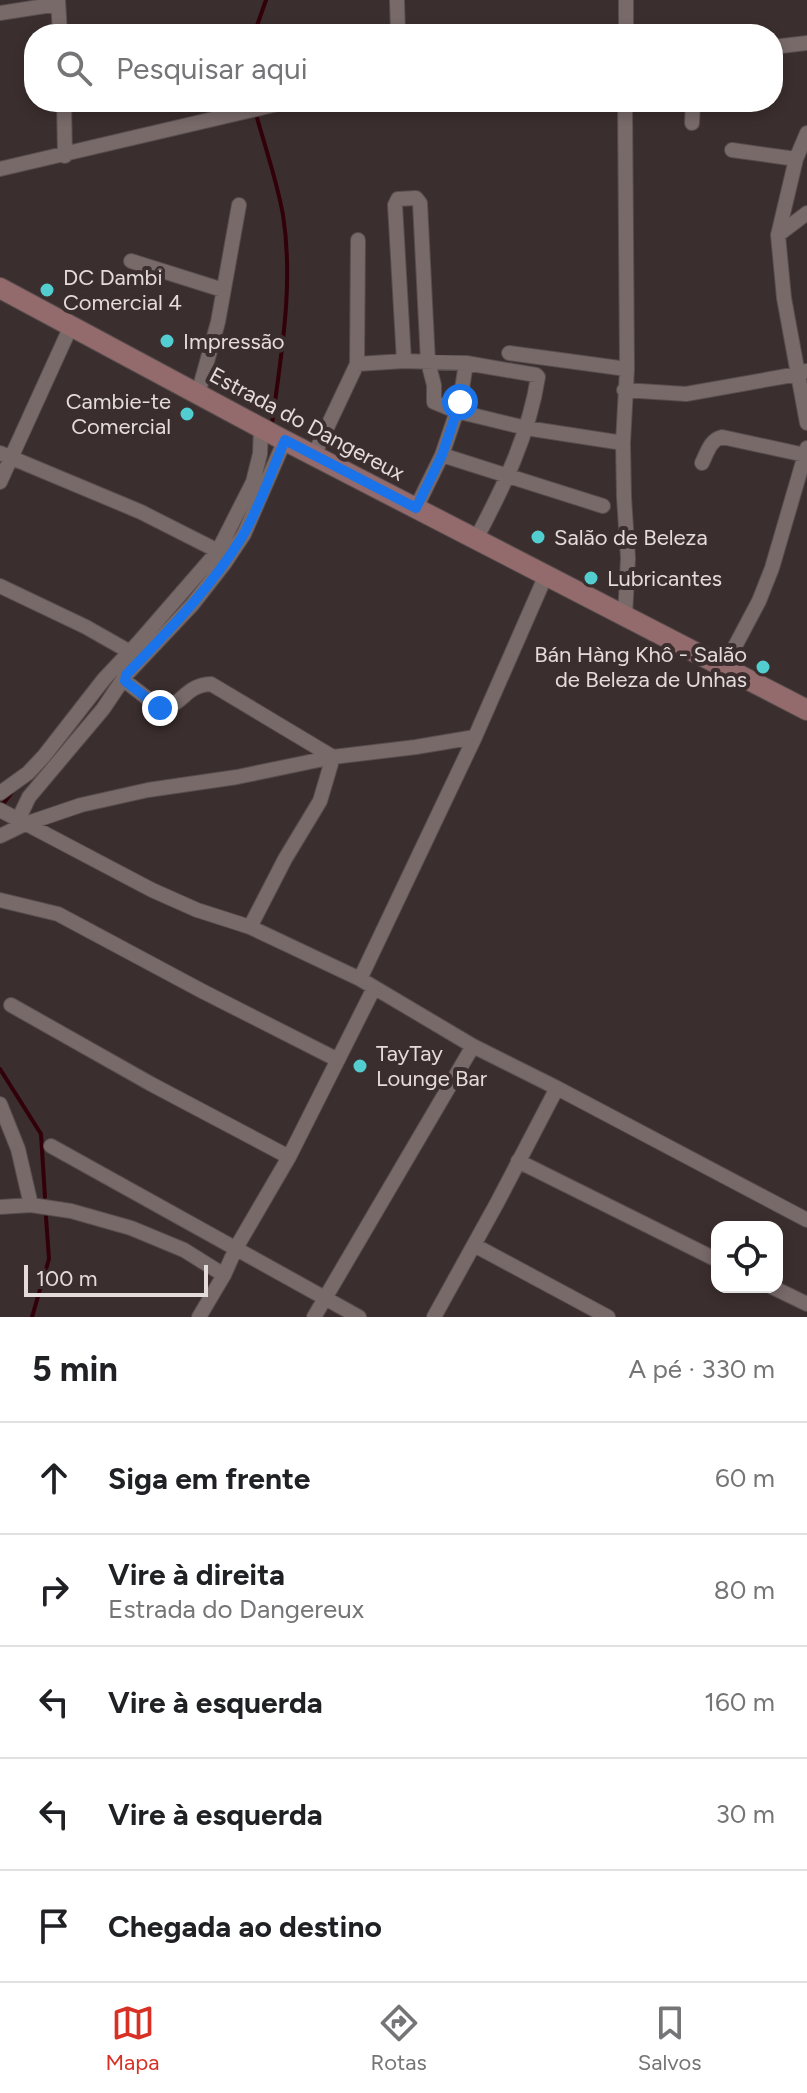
<!DOCTYPE html>
<html lang="pt">
<head>
<meta charset="utf-8">
<style>
	body { margin:0; font-family:Figtree,sans-serif; background:#f2f2f2; color:#202124 }
	.controls { position:absolute; right:24px; bottom:24px; display:grid; overflow:hidden; border-radius:16px; box-shadow:0 4px 12px #0003 }
	.controls button { width:72px; height:72px; display:grid; place-items:center; padding:0; border:0; border-bottom:2px solid #e0e0e0; background:#fff; color:#202124; font:40px sans-serif }
	.scale { position:absolute; left:24px; bottom:20px; width:184px; box-sizing:border-box; padding-left:8px; border:4px solid #e4dbdb; border-top:0; font-size:22px; line-height:28px; white-space:nowrap; color:#e4dbdb; -webkit-text-stroke:6px #3b2e2e; paint-order:stroke }
	.stop { position:absolute; width:24px; height:24px; margin:-18px; border:6px solid #1a73e8; border-radius:50%; background:#fff }
	.stop.end { background:#1a73e8; border-color:#fff; box-shadow:0 2px 8px #0008 }
	.list { margin:0; padding:0; list-style:none }
	h2 { display:flex; justify-content:space-between; align-items:center; height:104px; margin:0; padding:0 32px; font-size:34px }
	h2 small { font-size:26px; font-weight:400; color:#757577 }
	.list li { display:grid; grid-template-columns:52px 1fr auto; gap:24px; align-items:center; box-sizing:border-box; height:112px; padding:0 32px; border-top:2px solid #e0e0e0 }
	.list b { display:block; font-size:30px; white-space:nowrap }
	.list p { margin:0; font-size:26px; white-space:nowrap; color:#757577 }
	.list em { font-size:26px; font-style:normal; color:#757577 }
	.icon { flex:none; width:44px; height:44px; fill:none; stroke:currentColor; stroke-width:2; stroke-linecap:round; stroke-linejoin:round }
	.map { position:relative; flex:none; width:807px; height:1317px; overflow:hidden }
	.search { position:absolute; background:#fff; box-shadow:0 4px 12px #0003; left:24px; right:24px; top:24px; height:88px; display:flex; align-items:center; gap:20px; box-sizing:border-box; padding:0 28px; border-radius:32px; color:#757577; font-size:30px }
	.sheet { height:664px; background:#fff }
	nav { display:flex; justify-content:space-around; align-items:center; box-sizing:border-box; height:112px; border-top:2px solid #e0e0e0; background:#fff; font-size:22px; color:#757577 }
	nav a { display:grid; justify-items:center; gap:4px }
	nav .on { color:#d93025 }
	.map>svg:first-child { display:block }
	.lines { fill:none; stroke-linecap:round; stroke-linejoin:round }
	.stream { stroke:#320008; stroke-width:4 }
	.street-casing { stroke:#584d4d; stroke-width:16 }
	.secondary-casing { stroke:#584d4d; stroke-width:22 }
	.street { stroke:#796a6a; stroke-width:14 }
	.secondary { stroke:#946b6d; stroke-width:20 }
	.route { stroke:#1a73e8; stroke-width:10 }
	.poi-dot { fill:#52cdd0; stroke:#3b2e2e; stroke-width:3 }
	.labels { text-anchor:middle; dominant-baseline:central; stroke-width:8; stroke-linejoin:round; paint-order:stroke }
	.poi-label { font-size:22px; fill:#e4dbdb; stroke:#3b2e2e; text-anchor:start }
	.street-label { font-size:22px; fill:#e4dbdb; stroke:#3b2e2e }
</style>
</head>
<body>
<div class="map">
<svg width="807" height="1317" viewBox="0 0 807 1317">
	<rect width="100%" height="100%" fill="#3b2e2e"/>
	<g class="lines">
		<path class="stream" d="M 254,34 L 266,0
			M 256,114 C 265,147 277,181 283,215 C 294,285 281,355 272,424
			M 229,544 L 247,509
			M 2,805 L 13,791
			M 0,1069 L 41,1134 L 45,1197
			M 32,1317 L 49,1259 L 46,1217"/>
		<defs>
			<path id="street" d="M 58,0 L 60,34
				M 397,0 L 398,34
				M 0,13 L 58,4
				M 626,34 L 626,0
				M 773,47 L 807,43
				M 64,102 L 65,156
				M 625,102 L 627,369 L 623,443 L 624,497 L 628,558 L 625,616
				M 692,123 L 693,102
				M 807,133 L 796,159 L 778,235 L 784,298 L 807,423
				M 732,150 L 796,159
				M 0,169 L 286,102
				M 778,235 L 807,213
				M 131,261 L 223,290
				M 509,353 L 627,369
				M 404,361 L 395,205 L 398,199 L 416,198 L 420,203 L 428,362 L 434,385 L 434,402 L 456,411 L 526,428 L 623,443
				M 357,364 L 404,361 L 466,363 L 536,375 L 538,377 C 529,435 503,488 476,539
				M 624,390 L 686,394 L 798,374 L 806,371
				M 198,394 L 218,322 L 239,205
				M 0,453 L 141,512 L 218,551
				M 314,455 L 357,364 L 358,240
				M 442,455 L 603,506
				M 702,463 C 707,453 710,440 722,437 L 805,455
				M 0,482 L 71,326
				M 416,508 L 442,455 L 460,402 L 466,363
				M 0,586 L 86,627 L 130,652
				M 724,667 L 759,601 L 772,568 L 807,448
				M 125,678 L 125,681 L 160,708 C 183,707 184,685 211,684 L 333,757 L 320,801 L 285,859 L 250,927
				M 0,793 L 28,773 L 44,756 L 104,679 L 138,643 L 218,551 L 253,482 L 260,454 L 261,427
				M 0,810 L 152,890 L 197,910 L 250,927 L 360,979 L 473,1046 L 557,1088 L 807,1220
				M 18,820 L 29,797 L 103,709 L 126,675 L 192,605 L 224,564 L 244,534 L 285,440
				M 0,836 L 25,824 L 81,805 L 148,790 L 237,777 L 333,757 L 416,747 L 475,737
				M 0,900 L 58,914 L 202,991 L 338,1060
				M 360,979 L 475,737 L 546,575
				M 11,1005 L 151,1084 L 289,1157
				M 0,1104 L 18,1149 L 31,1205
				M 51,1146 L 359,1317
				M 518,1161 L 717,1260
				M 0,1207 L 31,1205 L 71,1211 L 131,1228 L 184,1250 L 224,1275
				M 474,1245 L 608,1317
				M 772,1287 L 807,1304
				M 199,1317 L 224,1275 L 236,1248 L 289,1157 L 374,988
				M 314,1317 L 473,1046
				M 434,1317 L 497,1203 L 557,1088"/>
			<path id="secondary" d="M 0,288 L 276,436 L 807,710"/>
		</defs>
		<use href="#street" class="street-casing"/>
		<use href="#secondary" class="secondary-casing"/>
		<use href="#street" class="street"/>
		<use href="#secondary" class="secondary"/>
	</g>
	<g class="lines">
		<path class="route" d="M 160,708 L 125,681 L 126,675 C 168,631 210,589 242,537 C 260,507 271,472 285,440 L 416,508 L 442,455 L 460,402"/>
	</g>
	<g class="poi-dot">
		<circle cx="47" cy="290" r="8"/>
		<circle cx="167" cy="341" r="8"/>
		<circle cx="187" cy="414" r="8"/>
		<circle cx="538" cy="537" r="8"/>
		<circle cx="591" cy="578" r="8"/>
		<circle cx="763" cy="667" r="8"/>
		<circle cx="360" cy="1066" r="8"/>
	</g>
	<g class="labels">
		<g class="poi-label">
			<text x="63" y="277">DC Dambi<tspan x="63" dy="25">Comercial 4</tspan></text>
			<text x="183" y="341">Impressão</text>
			<text x="171" y="401" text-anchor="end">Cambie-te<tspan x="171" dy="25">Comercial</tspan></text>
			<text x="554" y="537">Salão de Beleza</text>
			<text x="607" y="578">Lubricantes</text>
			<text x="747" y="654" text-anchor="end">Bán Hàng Khô - Salão<tspan x="747" dy="25">de Beleza de Unhas</tspan></text>
			<text x="376" y="1053">TayTay<tspan x="376" dy="25">Lounge Bar</tspan></text>
		</g>
		<g class="street-label">
			<text transform="translate(307 424) rotate(28)">Estrada do Dangereux</text>
		</g>
	</g>
</svg>
<div class="controls">
<button><svg class="icon" aria-label="locate" viewBox="0 0 24 24"><circle cx="12" cy="12" r="6"/><path d="M12 2v4M12 18v4M2 12h4M18 12h4"/></svg></button>
</div>
<div class="scale">100 m</div>
<div class="stop" style="left:460px;top:402px"></div>
<div class="stop end" style="left:160px;top:708px"></div>
<div class="search"><svg class="icon" aria-label="search" viewBox="0 0 24 24"><circle cx="10" cy="10" r="6"/><path d="M15 15l6 6"/></svg>Pesquisar aqui</div>
</div>
<section class="sheet">
<h2>5 min<small>A pé · 330 m</small></h2>
<ul class="list">
<li><svg class="icon" aria-label="ahead" viewBox="0 0 24 24"><path d="M12 20V5M6 11l6-6 6 6"/></svg><div><b>Siga em frente</b></div><em>60 m</em></li>
<li><svg class="icon" aria-label="right" viewBox="0 0 24 24"><path d="M7 20v-9h11M14 6l5 5-5 5"/></svg><div><b>Vire à direita</b><p>Estrada do Dangereux</p></div><em>80 m</em></li>
<li><svg class="icon" aria-label="left" viewBox="0 0 24 24"><path d="M17 20v-9H6M10 6l-5 5 5 5"/></svg><div><b>Vire à esquerda</b></div><em>160 m</em></li>
<li><svg class="icon" aria-label="left" viewBox="0 0 24 24"><path d="M17 20v-9H6M10 6l-5 5 5 5"/></svg><div><b>Vire à esquerda</b></div><em>30 m</em></li>
<li><svg class="icon" aria-label="arrive" viewBox="0 0 24 24"><path d="M6 21V4h12l-3 4 3 4H6"/></svg><div><b>Chegada ao destino</b></div></li>
</ul>
</section>
<nav>
<a class="on"><svg class="icon" aria-label="map" viewBox="0 0 24 24"><path d="M3 6l6-2 6 2 6-2v14l-6 2-6-2-6 2zM9 4v14M15 6v14"/></svg>Mapa</a>
<a><svg class="icon" aria-label="directions" viewBox="0 0 24 24"><path d="M12 3l9 9-9 9-9-9zM9 14v-3h6M13 9l2 2-2 2"/></svg>Rotas</a>
<a><svg class="icon" aria-label="saved" viewBox="0 0 24 24"><path d="M7 4h10v16l-5-4-5 4z"/></svg>Salvos</a>
</nav>
</body>
</html>
